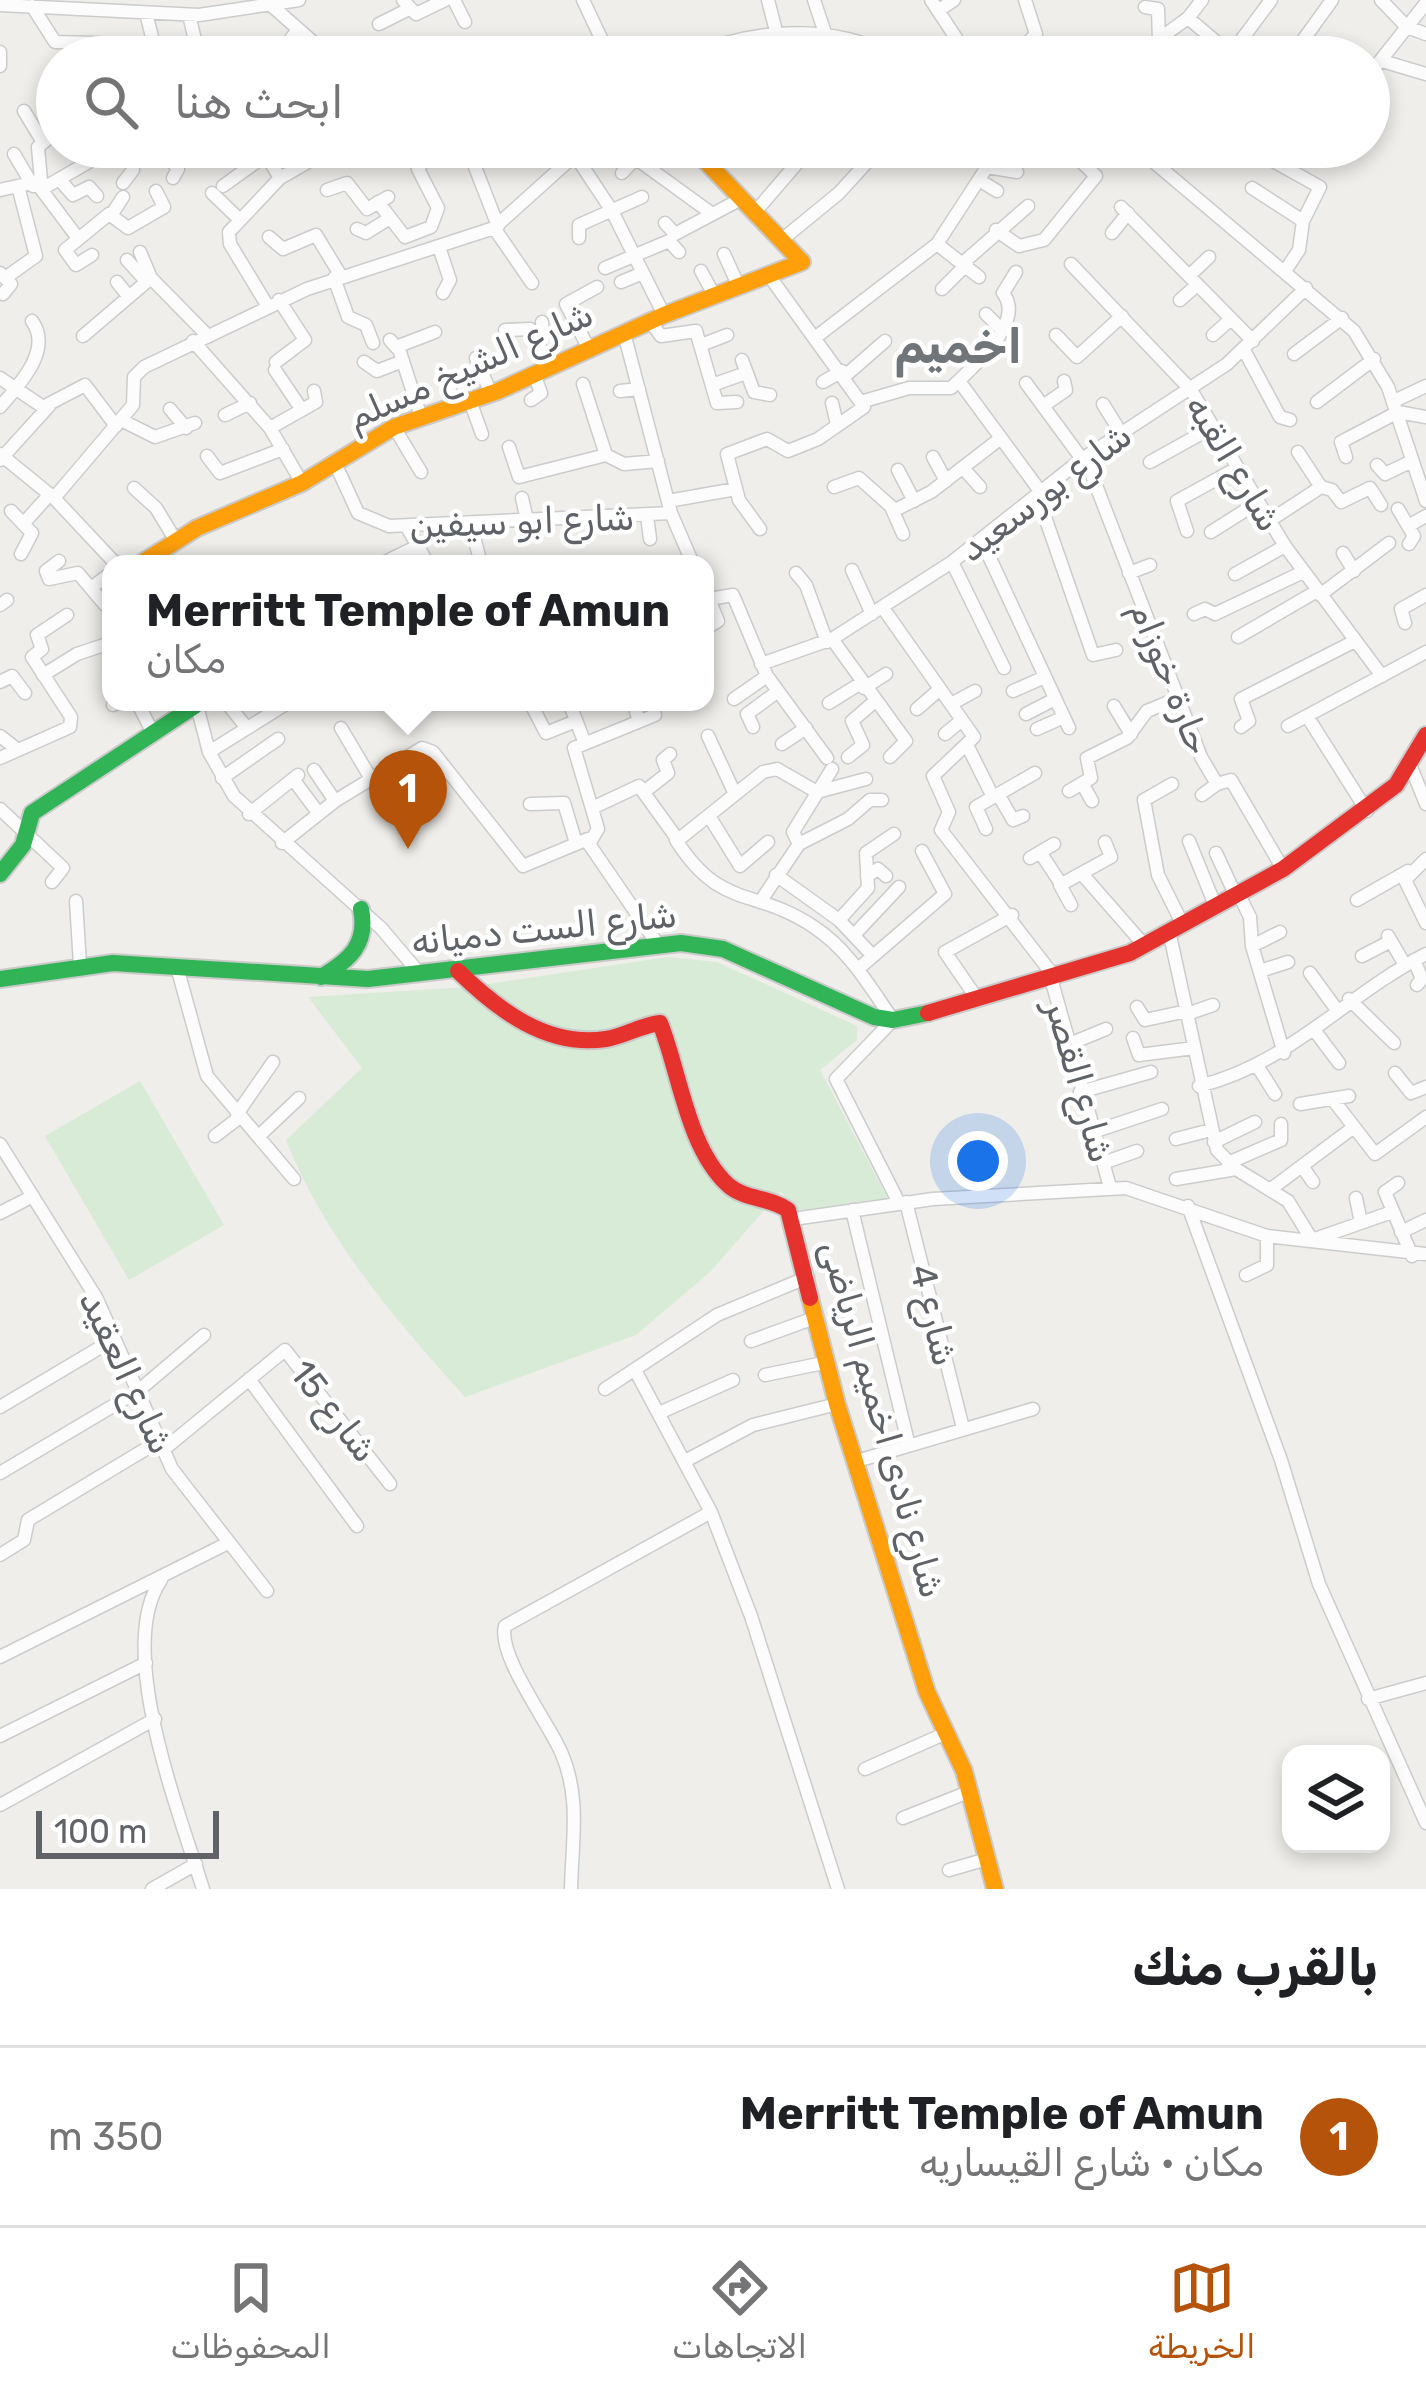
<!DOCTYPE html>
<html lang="ar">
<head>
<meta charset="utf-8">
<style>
	body { margin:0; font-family:Rubik,"Noto Naskh Arabic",sans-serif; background:#f6f6f6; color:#202124; direction:rtl }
	.controls { position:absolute; right:36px; bottom:36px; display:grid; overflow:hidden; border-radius:24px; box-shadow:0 6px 18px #0003 }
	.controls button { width:108px; height:108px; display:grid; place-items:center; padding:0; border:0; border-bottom:3px solid #e0e0e0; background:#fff; color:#202124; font:60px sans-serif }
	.scale { position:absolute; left:36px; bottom:30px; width:183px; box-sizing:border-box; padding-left:12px; border:6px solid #5f6368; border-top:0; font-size:33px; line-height:42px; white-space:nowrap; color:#5f6368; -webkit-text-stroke:9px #fff; paint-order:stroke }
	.you { position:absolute; left:978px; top:1161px; width:42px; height:42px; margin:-30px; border:9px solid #fff; border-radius:50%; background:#1a73e8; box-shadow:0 0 0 18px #1a73e833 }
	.badge { display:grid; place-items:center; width:78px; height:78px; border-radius:50%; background:#b45309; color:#fff; font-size:39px; font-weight:700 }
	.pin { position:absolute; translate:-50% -99px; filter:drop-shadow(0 3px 6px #0008) }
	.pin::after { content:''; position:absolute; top:63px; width:42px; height:36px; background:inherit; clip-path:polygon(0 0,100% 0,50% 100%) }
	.popup { position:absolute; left:102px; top:555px; width:612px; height:156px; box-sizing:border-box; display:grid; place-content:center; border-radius:24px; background:#fff; filter:drop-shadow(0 3px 9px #0005); font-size:39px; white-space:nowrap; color:#757577 }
	.popup b { font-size:45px; color:#202124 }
	.popup::after { content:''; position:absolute; left:50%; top:100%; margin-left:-24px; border:24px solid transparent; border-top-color:#fff }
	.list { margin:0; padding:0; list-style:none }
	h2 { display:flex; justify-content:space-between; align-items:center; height:156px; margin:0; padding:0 48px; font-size:51px }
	h2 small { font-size:39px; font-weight:400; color:#757577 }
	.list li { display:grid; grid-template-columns:78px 1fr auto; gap:36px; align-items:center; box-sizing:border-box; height:180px; padding:0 48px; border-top:3px solid #e0e0e0 }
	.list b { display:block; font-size:45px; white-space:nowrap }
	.list p { margin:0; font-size:39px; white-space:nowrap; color:#757577 }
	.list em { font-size:39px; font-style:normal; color:#757577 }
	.icon { flex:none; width:66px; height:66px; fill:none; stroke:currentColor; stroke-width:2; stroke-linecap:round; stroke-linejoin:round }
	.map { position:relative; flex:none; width:1426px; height:1889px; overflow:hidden; direction:ltr }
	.search { position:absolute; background:#fff; box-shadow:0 6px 18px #0003; left:36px; right:36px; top:36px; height:132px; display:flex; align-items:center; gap:30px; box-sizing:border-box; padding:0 42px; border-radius:66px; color:#757577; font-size:45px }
	.sheet { height:336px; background:#fff }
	nav { display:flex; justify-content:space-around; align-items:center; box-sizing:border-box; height:168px; border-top:3px solid #e0e0e0; background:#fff; font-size:33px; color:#757577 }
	nav a { display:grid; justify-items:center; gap:6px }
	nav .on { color:#b45309 }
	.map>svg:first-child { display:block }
	.green { fill:#d8ebd6 }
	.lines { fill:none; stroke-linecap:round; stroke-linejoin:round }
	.street-casing { stroke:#cbcccc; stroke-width:15 }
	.fast-casing { stroke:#cacacb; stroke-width:20 }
	.slow-casing { stroke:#cacacb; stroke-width:20 }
	.jam-casing { stroke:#cacacb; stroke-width:20 }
	.street { stroke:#fdfcfc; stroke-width:12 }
	.fast { stroke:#30b455; stroke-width:16 }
	.slow { stroke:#ff9f0a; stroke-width:16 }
	.jam { stroke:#e5322d; stroke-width:16 }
	.labels { text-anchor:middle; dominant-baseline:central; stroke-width:9; stroke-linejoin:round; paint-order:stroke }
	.street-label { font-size:36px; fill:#5f6368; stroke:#fff }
	.district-label { font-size:48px; font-weight:bold; fill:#70757a; stroke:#fff }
</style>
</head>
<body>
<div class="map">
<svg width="1426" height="1889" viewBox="0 0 1426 1889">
	<rect width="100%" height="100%" fill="#efeeea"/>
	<path class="green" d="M 668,957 L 717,962 L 857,1026 L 857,1040 L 820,1070 L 888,1199 L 796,1212 L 781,1191 L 711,1271 L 636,1335 L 465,1397 C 395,1319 325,1239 286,1140 L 362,1068 L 308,997 L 468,987 Z
		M 140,1081 L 224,1225 L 129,1280 L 45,1136 Z"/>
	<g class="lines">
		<defs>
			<path id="street" d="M 403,0 L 416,14 L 445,0
				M 454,0 L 465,22
				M 583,0 L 608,53
				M 768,0 L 777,35
				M 814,0 L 826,36
				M 931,0 L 962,47
				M 1381,0 L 1407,27 L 1426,34
				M 0,5 L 199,15 L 299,0
				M 32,6 L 55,42 L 99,43 L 103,57
				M 272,6 L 330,57
				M 1145,7 L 1158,9 L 1159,41
				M 939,10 L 954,0
				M 146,13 L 157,57
				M 1188,18 L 1233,56
				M 379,24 L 409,9
				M 0,52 L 0,66
				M 482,54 L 483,57
				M 1231,54 L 1271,0
				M 122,57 L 124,56
				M 185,57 L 195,40 L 189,15
				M 277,57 L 297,31
				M 398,57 L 427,47
				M 573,57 L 638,57
				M 690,57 C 737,34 797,27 848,39 C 867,44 884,51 904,52 C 935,54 957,43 987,57
				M 835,57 L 849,40
				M 1014,57 L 1036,34 L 1025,0
				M 1134,57 L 1188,18 L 1202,0
				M 1291,57 L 1332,0
				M 1382,61 L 1426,74
				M 1369,75 L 1426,3
				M 24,111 L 41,139
				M 160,147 L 178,169 L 173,178
				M 189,147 L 196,154
				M 620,147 L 711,213
				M 917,147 L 931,158
				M 965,147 L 987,167 L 1017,172
				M 1136,147 L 1354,331 L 1388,387 L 1426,501
				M 1174,147 L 1179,151
				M 14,154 L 33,186
				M 575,155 L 612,211 L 664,315
				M 1266,157 L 1320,187 L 1303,221 L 1299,250 L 1285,271
				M 1282,165 L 1299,147
				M 475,167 L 498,226
				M 622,173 L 636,158
				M 59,179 L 73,195 L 89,187 L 97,196
				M 979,180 L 997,191
				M 123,183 L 133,170 L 128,147
				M 38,185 L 77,237
				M 223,186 L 266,155 L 280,178
				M 1252,188 L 1303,221
				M 42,189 L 99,156 L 130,147
				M 0,190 L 41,181 L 38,147 L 57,131
				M 327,190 L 347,183 L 367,209 L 388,197
				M 212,193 L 240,220
				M 378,202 L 405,237 L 431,227 L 438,208 L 418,169 L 434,147
				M 1121,207 L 1253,341
				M 756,211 L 811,147
				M 112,214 L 123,197
				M 665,223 L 675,234 L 743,198
				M 494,228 L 532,283
				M 357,229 L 366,233 L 390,218
				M 996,230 L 1019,246 L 1044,240 L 1096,176 L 1066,147
				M 1112,233 L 1128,213
				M 269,237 L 283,249 L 316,235 L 341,276
				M 579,238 L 579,225 L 642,197
				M 784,238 L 839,193 L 881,147
				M 937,244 L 979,277
				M 439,247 L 450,280 L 443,293
				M 140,252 L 151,278
				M 724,254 L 739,287
				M 92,255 L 76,265 L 65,250 L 109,214 L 128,228 L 164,207 L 156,191
				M 127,260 L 146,281
				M 964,262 L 1028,206
				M 1071,264 L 1191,390 L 1285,546 L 1382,676
				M 605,268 L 669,241 L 679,252
				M 701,271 L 714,295
				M 0,273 L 11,284 L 3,294
				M 1189,276 L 1209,257
				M 5,278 L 36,256 L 18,186
				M 334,278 L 348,317 L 366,325 L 373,343
				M 117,282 L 129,297
				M 621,282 L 643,273
				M 942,289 L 967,264
				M 1180,300 L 1197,285
				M 267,305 L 230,244 L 229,232 L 280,178 L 334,147
				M 986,314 L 1003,331
				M 650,321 L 661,336 L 696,331 L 717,403 L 737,402
				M 505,330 L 530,329 L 551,367
				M 624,333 L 671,513 L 693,564
				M 1056,335 L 1077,357 L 1122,316
				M 1213,335 L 1231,319
				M 83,336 L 151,278 L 206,334
				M 536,337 L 543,333 L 542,322
				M 816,337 L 937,244 L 987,167
				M 390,340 L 396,347 L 435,332
				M 193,341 L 270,428 L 302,483
				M 701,345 L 727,335
				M 398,346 L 421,417
				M 589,349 L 566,304 L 597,287
				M 1244,350 L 1280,417 L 1290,420
				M 1294,354 L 1342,318
				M 476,358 L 491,394
				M 742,360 L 754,392 L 770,395
				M 276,362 L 305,340 L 279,300
				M 364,362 L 377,371 L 403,361
				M 275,370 L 302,410
				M 845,376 L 885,341
				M 0,378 L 43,407 L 85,385 L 116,426
				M 959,381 L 1040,491
				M 823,382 L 842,371
				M 1026,383 L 1082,459
				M 448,384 L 455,405
				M 583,384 L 606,455
				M 712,385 L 746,373
				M 620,391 L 639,389
				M 531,400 L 541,393 L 534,374
				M 470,401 L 482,434
				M 864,401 L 909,388 L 951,388 C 974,366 1026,322 1003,293 L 1016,272
				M 1394,401 L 1426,386
				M 1317,402 L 1374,359
				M 832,403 L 837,424
				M 1103,404 L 1121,433
				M 1043,406 L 1066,390 L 1064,381
				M 0,407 C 19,385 53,350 32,321
				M 170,409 L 186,428
				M 225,415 L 250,403
				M 121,420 L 155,437 L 195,423
				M 394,427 L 421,472
				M 270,428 L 316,402 L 314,391
				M 509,447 L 519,477 L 606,455 L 624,464 L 658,461
				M 1298,452 L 1321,487 L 1332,490 L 1341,502 L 1370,488 L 1381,505
				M 0,454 L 54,498 L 116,564
				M 207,456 L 220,473 L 283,449
				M 933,457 L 946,481
				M 1085,457 L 1201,757 L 1217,784 L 1231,780 L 1283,869
				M 1346,457 L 1341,442 L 1398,412 L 1426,417
				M 0,460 L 49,406
				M 1150,462 L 1213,427
				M 335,463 L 358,513 L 389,526 L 671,513
				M 1377,465 L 1385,474 L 1412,461
				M 963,468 L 980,487
				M 898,470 L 914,501
				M 834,487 L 859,478 L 895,510 L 931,492 L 1001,438
				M 134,488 L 156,508 L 176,541
				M 1037,494 L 1093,655 L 1116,650
				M 54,498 L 133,405 L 134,377 L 144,367 L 307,289 L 494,228 L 584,147
				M 522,498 L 528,524
				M 668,501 L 736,489
				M 892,509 L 903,534
				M 1398,509 L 1414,536 L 1409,544
				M 11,511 L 32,533 L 21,554
				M 647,516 L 650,539
				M 1269,521 L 1321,487
				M 23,524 L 50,494
				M 471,525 L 481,564
				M 1408,526 L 1426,516
				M 407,527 L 428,564
				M 760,529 L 739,500 L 727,454 L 767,439 L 788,451 L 818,439 L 864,407 L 770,277
				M 1187,531 L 1177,501 L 1237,468
				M 1211,532 L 1257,503
				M 981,539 L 1069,728
				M 1343,553 L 1354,571
				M 59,561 L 46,571 L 49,579 L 78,573 L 105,605
				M 952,562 L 1004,668
				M 381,564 L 418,546
				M 852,570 L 872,614
				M 796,573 L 806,585 L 827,642
				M 1129,573 L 1150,565
				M 1235,574 L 1285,546
				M 91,588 L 111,573
				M 705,593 L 709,599 L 733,595 L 767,676 L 827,758
				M 1320,595 L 1389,543
				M 0,605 L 7,600
				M 883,608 L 974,737 L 933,776 L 949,812 L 941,830 L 1053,975
				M 1194,614 L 1205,609 L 1215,614 L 1303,572
				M 1405,623 L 1401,609 L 1426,595
				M 705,629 L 718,621 L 709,599
				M 1238,637 L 1317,591
				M 832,639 L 906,741 L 890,757
				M 761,664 L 832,639 L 952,562 L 1082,459 L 1227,364 L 1306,288
				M 43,675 L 77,654 L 110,643
				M 0,682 L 12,676 L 25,693
				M 864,688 L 886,674
				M 1013,691 L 1045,677
				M 734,699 L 767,676
				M 137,702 L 153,733
				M 196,702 L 209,752 L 234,796 L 381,928 L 420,974
				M 226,702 L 247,728
				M 530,702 L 546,733 L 576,721
				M 569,702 L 584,741
				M 633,702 L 639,721
				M 829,703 L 861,683
				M 951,704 L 975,691
				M 113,705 L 119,702
				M 1114,706 L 1131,734
				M 917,709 L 940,689
				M 1026,714 L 1055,699
				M 655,715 L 574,748 L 598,829 L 589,844 L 659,946
				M 1307,716 L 1367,811
				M 1288,726 L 1426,652
				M 753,727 L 747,714 L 777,692
				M 1241,727 L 1249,721 L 1241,699 L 1355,641
				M 341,728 L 370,777
				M 1037,729 L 1064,717
				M 945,734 L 962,720
				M 0,736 L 18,750
				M 708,736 L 735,794
				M 782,744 L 806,728
				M 968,747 L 993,797
				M 209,752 L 289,702
				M 848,757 L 863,745 L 852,721 L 874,702
				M 0,758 L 70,727 L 71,717 L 32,657 L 42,649 L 37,635 L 67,615
				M 1409,762 L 1426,804
				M 314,770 L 335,801
				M 763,772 L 777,769 L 817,792 L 866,779
				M 222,778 L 278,739
				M 293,779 L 319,814
				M 1082,783 L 1092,801
				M 1172,784 L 1144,800 L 1158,875 L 1182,923
				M 1069,791 L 1091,778 L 1087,758 L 1127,738 L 1147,711 L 1176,699
				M 644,792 L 668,773 L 663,760 L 670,754
				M 998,794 L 1013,820 L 1023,816
				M 1202,795 L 1217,784
				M 530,804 L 564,803 L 576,843
				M 592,808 L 639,786 L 678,840 L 763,772
				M 0,809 L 63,868 L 52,882
				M 249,814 L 298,775
				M 709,816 L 740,866 L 768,842
				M 986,829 L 976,807 L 1035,773
				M 676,840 C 721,911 755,887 814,927 C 849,950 870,987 893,1020 L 836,1079 L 899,1203
				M 1189,841 L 1215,905
				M 282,843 L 335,801 L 422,748 L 433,752 L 523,866 L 588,839
				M 799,844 L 793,832 L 832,769
				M 1040,852 L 1061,884
				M 1216,853 L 1235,894
				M 1030,858 L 1054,844
				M 1426,859 L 1405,880 L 1426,923
				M 1082,874 L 1145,946
				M 776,875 L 839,920 L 873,956
				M 867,876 L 878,869 L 886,876
				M 1238,893 L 1250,917 L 1252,946 L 1284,1053
				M 1357,900 L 1408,871
				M 76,901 L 80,965
				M 760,902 L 799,844 L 848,819 L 870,800 L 882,800
				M 1071,905 L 1060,885 L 1111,857 L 1105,842
				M 839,920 L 868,888 L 866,853 L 894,834
				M 1169,931 L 1217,1150 L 1236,1169 L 1288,1201 L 1312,1240 L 1392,1212
				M 854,935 L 899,887
				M 1388,936 L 1405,965
				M 1252,946 L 1280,932
				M 1362,956 L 1391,941
				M 1414,960 L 1422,979 L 1417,985
				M 177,967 L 207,1076 L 294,1179
				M 858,969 L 945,894 L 922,851
				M 1260,971 L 1288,962
				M 1310,973 L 1337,1010
				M 1050,975 L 1110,1187
				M 1349,999 L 1394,1043
				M 978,1000 L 945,952 L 1012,915
				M 1137,1007 L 1145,1020 L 1187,1011
				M 1187,1014 L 1213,1005
				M 1315,1031 L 1339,1063
				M 1133,1038 L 1139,1055 L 1194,1048
				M 1067,1045 L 1106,1029
				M 1258,1067 L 1275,1094
				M 1395,1073 L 1411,1093 L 1426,1087
				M 1199,1086 C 1289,1064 1346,995 1426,954
				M 1080,1092 L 1151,1072
				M 1334,1101 L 1375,1154 L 1426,1117
				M 1300,1104 L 1349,1096
				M 237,1114 L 273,1062
				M 1093,1132 L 1162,1109
				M 261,1134 L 299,1098
				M 215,1136 L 240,1117
				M 1176,1139 L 1211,1130
				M 1214,1142 L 1255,1122
				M 0,1144 L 97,1299 L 172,1469 L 267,1591
				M 1103,1163 L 1137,1151
				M 1228,1163 L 1281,1140 L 1281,1124
				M 1302,1166 L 1313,1182
				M 1176,1179 L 1236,1169
				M 1398,1183 L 1385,1192 L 1412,1256
				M 1271,1189 L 1354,1127
				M 1356,1198 L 1361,1223
				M 906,1202 L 963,1428
				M 1188,1206 L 1281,1460 L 1319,1584 L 1426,1823
				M 852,1210 L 908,1442
				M 0,1213 L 33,1196
				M 793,1219 L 933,1199 L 1126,1188 L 1267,1236 L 1426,1254
				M 1401,1232 L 1426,1220
				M 1246,1275 L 1267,1265 L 1267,1236
				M 751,1341 L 817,1317
				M 635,1370 L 711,1512 L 751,1616 L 838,1889
				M 765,1375 L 828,1362
				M 249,1379 L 357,1526
				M 605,1389 L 717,1315 L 808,1277
				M 0,1407 L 111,1341
				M 659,1413 L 733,1380
				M 163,1450 L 285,1350 L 390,1484
				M 685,1461 L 753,1425 L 837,1404
				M 857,1461 L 1033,1409
				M 0,1473 L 138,1391 L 204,1335
				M 0,1555 L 24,1540 L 28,1520 L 159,1441
				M 161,1580 C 114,1648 180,1814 203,1889
				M 0,1657 L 228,1543
				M 1368,1699 L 1426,1683
				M 0,1736 L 146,1663
				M 865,1769 L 944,1734
				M 0,1805 L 155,1719
				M 903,1818 L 971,1791
				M 949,1870 L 987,1859
				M 152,1889 L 196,1864
				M 571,1889 C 572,1841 581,1797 561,1752 C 548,1722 497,1655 505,1626 L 711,1512"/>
			<path id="fast" d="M 0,874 L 23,845 L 32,813 L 196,705
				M 321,977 C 350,960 368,944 361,909
				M 0,979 L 113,963 L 368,979 L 681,943 L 723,949 L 874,1017 L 893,1020 L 928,1013"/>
			<path id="slow" d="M 140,564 L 197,528 L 302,483 L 394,427 L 498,391 L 664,315 L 802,262 L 692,147
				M 810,1298 L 837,1404 L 927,1692 L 964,1771 L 995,1889"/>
			<path id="jam" d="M 458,971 C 498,1010 547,1048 606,1039 C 625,1036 641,1025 660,1023 C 680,1073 687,1147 728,1185 C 745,1200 770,1197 788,1210 L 810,1298
				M 928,1013 L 1130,953 L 1283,869 L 1396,785 L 1426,735"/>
		</defs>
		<use href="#street" class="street-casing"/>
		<use href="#fast" class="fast-casing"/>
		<use href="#slow" class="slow-casing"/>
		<use href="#jam" class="jam-casing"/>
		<use href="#street" class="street"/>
		<use href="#fast" class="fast"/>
		<use href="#slow" class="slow"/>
		<use href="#jam" class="jam"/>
	</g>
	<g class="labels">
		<g class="street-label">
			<text transform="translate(470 365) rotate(-24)">شارع الشيخ مسلم</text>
			<text transform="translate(1234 463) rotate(59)">شارع القبه</text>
			<text transform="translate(1045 492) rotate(-37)">شارع بورسعيد</text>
			<text transform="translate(522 521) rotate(-2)">شارع ابو سيفين</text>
			<text transform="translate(1171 678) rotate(68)">حارة خوزام</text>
			<text transform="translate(544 928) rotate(-6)">شارع الست دميانه</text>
			<text transform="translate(1080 1081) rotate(74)">شارع القصر</text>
			<text transform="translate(934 1315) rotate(76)">شارع 4</text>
			<text transform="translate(127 1372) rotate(65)">شارع العقيد</text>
			<text transform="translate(334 1411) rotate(52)">شارع 15</text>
			<text transform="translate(883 1419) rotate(74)">شارع نادى اخميم الرياضى</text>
		</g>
		<g class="district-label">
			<text x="958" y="346">اخميم</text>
		</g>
	</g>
</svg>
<div class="controls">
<button><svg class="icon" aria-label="layers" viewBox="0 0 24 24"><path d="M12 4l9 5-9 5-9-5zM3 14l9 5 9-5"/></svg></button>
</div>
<div class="scale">100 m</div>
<div class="you"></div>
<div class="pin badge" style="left:408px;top:849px">1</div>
<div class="popup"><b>Merritt Temple of Amun</b>مكان</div>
<div class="search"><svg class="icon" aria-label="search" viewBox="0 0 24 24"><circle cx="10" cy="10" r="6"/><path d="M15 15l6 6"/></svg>ابحث هنا</div>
</div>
<section class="sheet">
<h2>بالقرب منك<small></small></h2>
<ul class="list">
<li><span class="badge">1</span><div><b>Merritt Temple of Amun</b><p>مكان · شارع القيساريه</p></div><em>350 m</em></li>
</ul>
</section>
<nav>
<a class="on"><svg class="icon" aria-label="map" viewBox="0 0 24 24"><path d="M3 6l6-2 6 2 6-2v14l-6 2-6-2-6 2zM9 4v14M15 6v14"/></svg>الخريطة</a>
<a><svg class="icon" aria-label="directions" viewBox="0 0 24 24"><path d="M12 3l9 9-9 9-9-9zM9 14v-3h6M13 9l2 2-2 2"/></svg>الاتجاهات</a>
<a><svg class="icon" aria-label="saved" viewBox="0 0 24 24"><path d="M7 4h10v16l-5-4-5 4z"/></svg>المحفوظات</a>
</nav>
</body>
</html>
